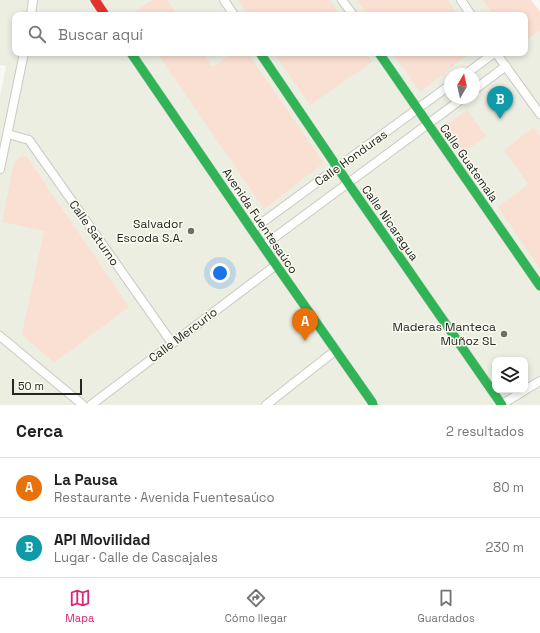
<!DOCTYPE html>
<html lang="es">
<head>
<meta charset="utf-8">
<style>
	body { margin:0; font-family:"Space Grotesk",sans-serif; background:#f2f2f2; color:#202124 }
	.controls { position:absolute; right:12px; bottom:12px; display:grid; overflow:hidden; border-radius:8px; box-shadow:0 2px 6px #0003 }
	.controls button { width:36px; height:36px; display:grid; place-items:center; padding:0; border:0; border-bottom:1px solid #e0e0e0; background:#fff; color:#202124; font:20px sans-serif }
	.compass { position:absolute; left:444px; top:68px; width:36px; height:36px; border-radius:50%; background:#fff; box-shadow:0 2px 6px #0003; rotate:9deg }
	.scale { position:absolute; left:12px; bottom:10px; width:70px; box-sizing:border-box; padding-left:4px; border:2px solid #262622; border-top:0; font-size:11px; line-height:14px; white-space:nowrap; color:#262622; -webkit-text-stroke:3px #fafbf1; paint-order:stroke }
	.you { position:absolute; left:220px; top:273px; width:14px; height:14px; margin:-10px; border:3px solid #fff; border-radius:50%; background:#1a73e8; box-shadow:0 0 0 6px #1a73e833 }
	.badge { display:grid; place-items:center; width:26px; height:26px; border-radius:50%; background:#db2777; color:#fff; font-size:13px; font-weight:700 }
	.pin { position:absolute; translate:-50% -33px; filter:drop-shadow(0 1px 2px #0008) }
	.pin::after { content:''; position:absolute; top:21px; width:14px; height:12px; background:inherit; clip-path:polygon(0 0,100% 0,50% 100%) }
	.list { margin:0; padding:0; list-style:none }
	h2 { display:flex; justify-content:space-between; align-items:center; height:52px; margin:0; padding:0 16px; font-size:17px }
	h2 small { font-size:13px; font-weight:400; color:#757577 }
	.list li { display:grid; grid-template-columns:26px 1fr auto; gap:12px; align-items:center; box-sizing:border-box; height:60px; padding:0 16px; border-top:1px solid #e0e0e0 }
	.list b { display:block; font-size:15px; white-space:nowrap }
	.list p { margin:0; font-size:13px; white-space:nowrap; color:#757577 }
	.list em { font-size:13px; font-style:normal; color:#757577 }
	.icon { flex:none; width:22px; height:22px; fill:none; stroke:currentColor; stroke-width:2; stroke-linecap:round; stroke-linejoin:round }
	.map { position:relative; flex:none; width:540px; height:405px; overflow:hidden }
	.search { position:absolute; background:#fff; box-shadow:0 2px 6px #0003; left:12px; right:12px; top:12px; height:44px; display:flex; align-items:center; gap:10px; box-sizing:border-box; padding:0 14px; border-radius:8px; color:#757577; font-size:15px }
	.sheet { height:172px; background:#fff }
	nav { display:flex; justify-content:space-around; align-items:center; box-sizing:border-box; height:56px; border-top:1px solid #e0e0e0; background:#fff; font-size:11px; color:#757577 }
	nav a { display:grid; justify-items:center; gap:2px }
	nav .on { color:#db2777 }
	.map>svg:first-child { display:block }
	.built { fill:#edeee2; fill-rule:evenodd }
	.green { fill:#fadfd3 }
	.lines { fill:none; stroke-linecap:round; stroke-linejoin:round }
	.street-casing { stroke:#c9c9c5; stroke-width:10 }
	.fast-casing { stroke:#c9c9c5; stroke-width:10 }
	.jam-casing { stroke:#c9c9c5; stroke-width:10 }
	.street { stroke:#fefefd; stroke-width:8 }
	.fast { stroke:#30b455; stroke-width:9 }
	.jam { stroke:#e5322d; stroke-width:9 }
	.poi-dot { fill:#70706b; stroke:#fafbf1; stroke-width:1.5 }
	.labels { text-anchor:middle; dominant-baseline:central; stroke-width:3; stroke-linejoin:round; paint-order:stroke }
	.street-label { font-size:12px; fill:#262622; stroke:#fafbf1 }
	.poi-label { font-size:12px; fill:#262622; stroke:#fafbf1; text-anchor:end }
</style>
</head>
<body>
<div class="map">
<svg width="540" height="405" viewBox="0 0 540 405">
	<rect width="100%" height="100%" fill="#f8f9f3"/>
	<path class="built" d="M 0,0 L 531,0 L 540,12 L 540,405 L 0,405 L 0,96 L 6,66 L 0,65 ZM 15,15 L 525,15 L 525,53 L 15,53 ZM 450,74 L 474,74 L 474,98 L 450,98 ZM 495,360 L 525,360 L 525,390 L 495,390 Z"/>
	<path class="green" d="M 152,0 L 167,0 L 177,15 L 132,15 L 131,14 Z
		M 238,0 L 330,0 L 340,15 L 248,15 Z
		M 357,0 L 448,0 L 458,15 L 367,15 Z
		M 483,0 L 531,0 L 540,12 L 540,30 L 525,41 L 525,15 L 493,15 Z
		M 157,53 L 203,53 L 212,67 L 233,53 L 248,53 L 324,163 L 264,209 Z
		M 274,53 L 366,53 L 372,62 L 310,105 Z
		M 393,53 L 470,53 L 420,92 Z
		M 467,110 L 486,136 L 461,154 L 442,128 Z
		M 534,127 L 540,136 L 540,269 L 498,207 L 528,184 L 504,150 Z
		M 25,156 L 27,157 L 129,307 L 54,363 L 22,334 L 44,231 L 2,222 L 14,163 L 20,157 Z"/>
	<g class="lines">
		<defs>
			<path id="street" d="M 224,0 L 234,15
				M 342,0 L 353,15
				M 461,0 L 471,15
				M 31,15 L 33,0
				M 496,53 L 540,114
				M 466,74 L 494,53
				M 474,90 L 506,66
				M 8,134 L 29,140 L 172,343
				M 0,169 L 24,53
				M 252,230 L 450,85
				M 263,246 L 463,98
				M 0,336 L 83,405
				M 525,390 L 540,381
				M 91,405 L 276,265
				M 266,405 L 336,350
				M 501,405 L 525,390"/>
			<path id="fast" d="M 131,53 L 276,265 L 372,402 L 373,405
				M 260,53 L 348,183 L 502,405
				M 379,53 L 540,286"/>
			<path id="jam" d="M 95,0 L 105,15"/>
		</defs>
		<use href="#street" class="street-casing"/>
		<use href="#fast" class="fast-casing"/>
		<use href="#jam" class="jam-casing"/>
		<use href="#street" class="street"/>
		<use href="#fast" class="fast"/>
		<use href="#jam" class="jam"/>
	</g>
	<g class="poi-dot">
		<circle cx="191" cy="231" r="4"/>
		<circle cx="504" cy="334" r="4"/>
	</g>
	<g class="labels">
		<g class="street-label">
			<text transform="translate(351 158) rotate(-36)">Calle Honduras</text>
			<text transform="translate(469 163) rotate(55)">Calle Guatemala</text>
			<text transform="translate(260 221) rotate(56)">Avenida Fuentesaúco</text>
			<text transform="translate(390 223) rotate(55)">Calle Nicaragua</text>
			<text transform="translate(94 233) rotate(55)">Calle Saturno</text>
			<text transform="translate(183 335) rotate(-37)">Calle Mercurio</text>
		</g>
		<g class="poi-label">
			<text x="183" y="224">Salvador<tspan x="183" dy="14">Escoda S.A.</tspan></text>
			<text x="496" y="327">Maderas Manteca<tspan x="496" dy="14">Muñoz SL</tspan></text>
		</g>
	</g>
</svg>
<div class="controls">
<button><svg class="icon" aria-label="layers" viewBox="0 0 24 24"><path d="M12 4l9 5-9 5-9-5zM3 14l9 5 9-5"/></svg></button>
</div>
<svg class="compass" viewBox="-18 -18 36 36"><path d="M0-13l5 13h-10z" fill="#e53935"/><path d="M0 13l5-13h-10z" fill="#757577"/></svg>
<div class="scale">50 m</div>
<div class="you"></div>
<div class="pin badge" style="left:305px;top:341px;background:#e8710a">A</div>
<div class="pin badge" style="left:500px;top:119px;background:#0f9aa8">B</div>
<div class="search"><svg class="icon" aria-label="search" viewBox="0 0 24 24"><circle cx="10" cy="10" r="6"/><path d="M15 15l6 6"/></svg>Buscar aquí</div>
</div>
<section class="sheet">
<h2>Cerca<small>2 resultados</small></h2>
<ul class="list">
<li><span class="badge" style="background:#e8710a">A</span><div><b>La Pausa</b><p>Restaurante · Avenida Fuentesaúco</p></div><em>80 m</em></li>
<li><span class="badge" style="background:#0f9aa8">B</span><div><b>API Movilidad</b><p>Lugar · Calle de Cascajales</p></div><em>230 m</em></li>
</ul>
</section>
<nav>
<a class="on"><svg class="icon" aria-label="map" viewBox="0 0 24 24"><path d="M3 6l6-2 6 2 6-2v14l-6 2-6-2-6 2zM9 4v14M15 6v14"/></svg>Mapa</a>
<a><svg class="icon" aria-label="directions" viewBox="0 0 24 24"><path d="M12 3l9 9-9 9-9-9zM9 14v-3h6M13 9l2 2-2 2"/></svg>Cómo llegar</a>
<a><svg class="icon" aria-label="saved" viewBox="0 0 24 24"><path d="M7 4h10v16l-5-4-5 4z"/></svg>Guardados</a>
</nav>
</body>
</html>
